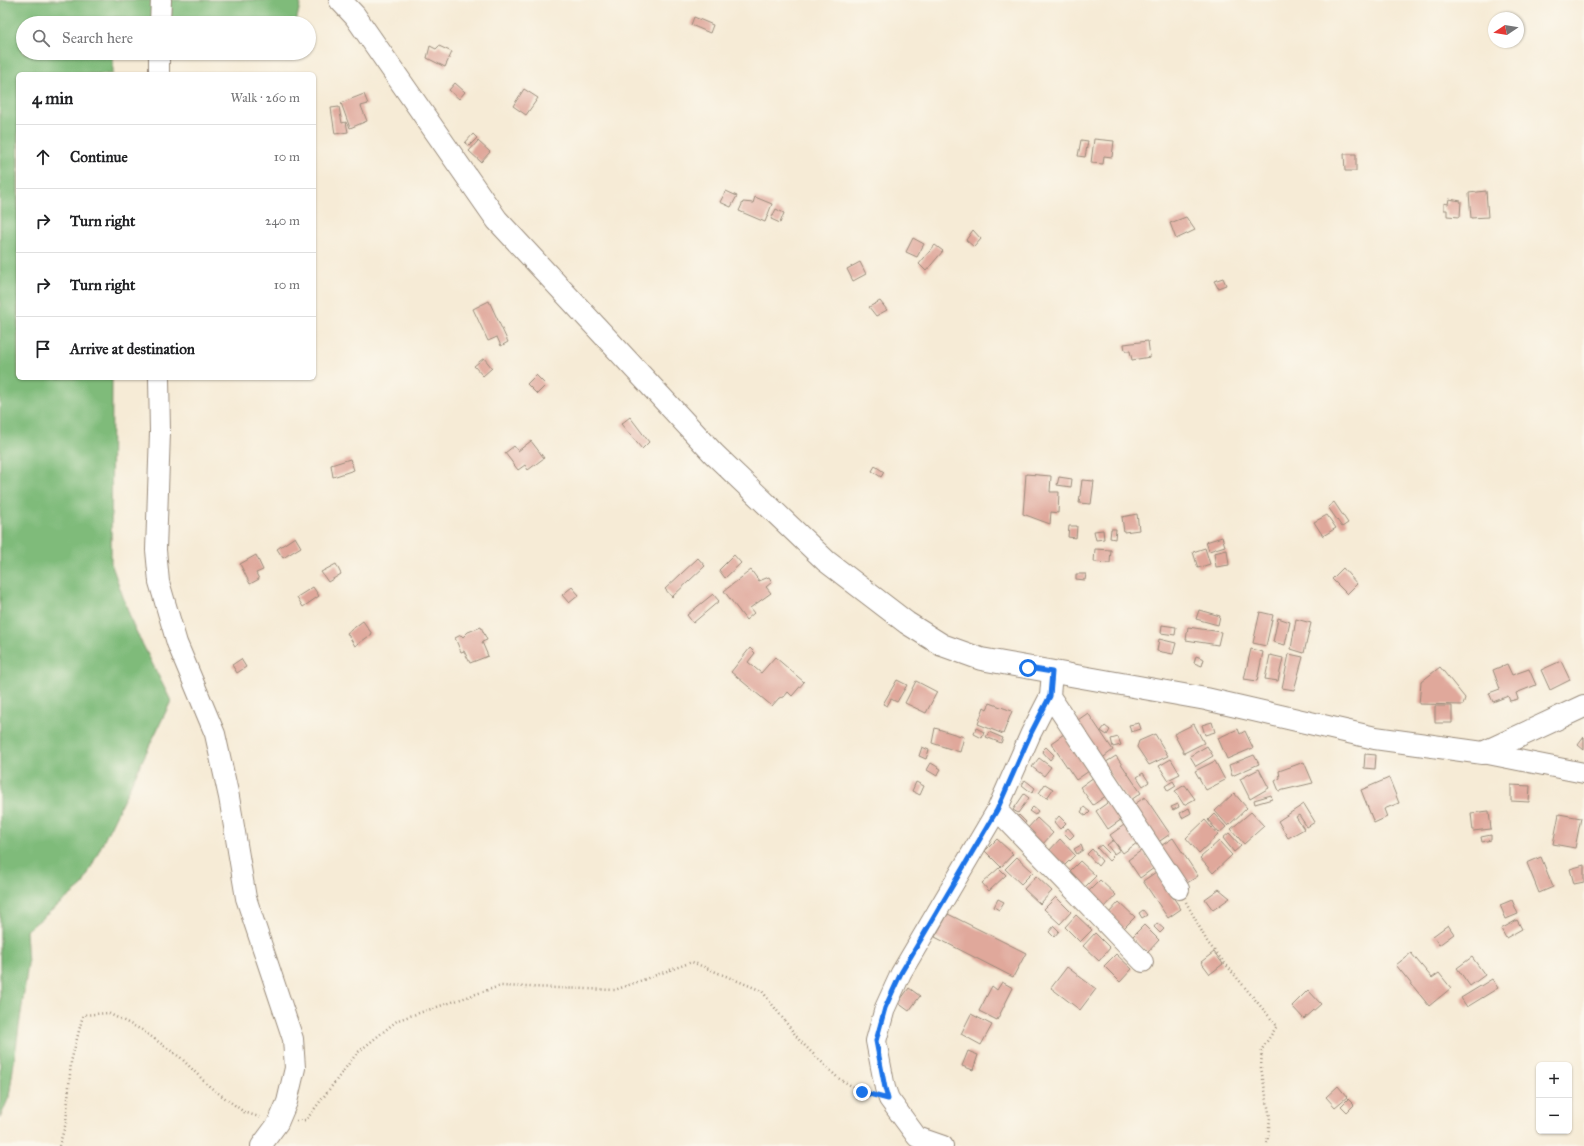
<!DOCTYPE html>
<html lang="en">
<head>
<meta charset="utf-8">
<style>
	body { margin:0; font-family:"IM FELL Great Primer",serif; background:#f6f6f6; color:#202124 }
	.controls { position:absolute; right:12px; bottom:12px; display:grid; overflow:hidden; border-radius:6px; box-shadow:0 1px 3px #0004 }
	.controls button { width:36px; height:36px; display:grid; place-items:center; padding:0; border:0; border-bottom:1px solid #e0e0e0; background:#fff; color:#202124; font:20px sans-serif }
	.compass { position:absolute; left:1488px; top:12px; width:36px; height:36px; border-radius:50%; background:#fff; box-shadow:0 1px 3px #0004; rotate:258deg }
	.stop { position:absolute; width:12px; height:12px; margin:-9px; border:3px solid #1a73e8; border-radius:50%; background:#fff }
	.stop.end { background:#1a73e8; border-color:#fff; box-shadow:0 1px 4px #0008 }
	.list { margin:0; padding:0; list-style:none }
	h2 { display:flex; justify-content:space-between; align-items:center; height:52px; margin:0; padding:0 16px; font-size:17px }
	h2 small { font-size:13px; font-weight:400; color:#757577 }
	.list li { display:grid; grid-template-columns:26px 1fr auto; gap:12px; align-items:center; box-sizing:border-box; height:64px; padding:0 16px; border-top:1px solid #e0e0e0 }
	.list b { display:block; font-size:15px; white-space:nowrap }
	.list em { font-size:13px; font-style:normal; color:#757577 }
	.icon { flex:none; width:22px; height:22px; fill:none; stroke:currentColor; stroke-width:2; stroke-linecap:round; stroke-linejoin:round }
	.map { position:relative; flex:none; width:1584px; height:1146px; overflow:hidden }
	.search { position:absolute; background:#fff; box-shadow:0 1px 3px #0004; left:16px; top:16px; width:300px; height:44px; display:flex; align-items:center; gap:10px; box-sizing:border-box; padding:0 14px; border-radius:22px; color:#757577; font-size:15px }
	.panel { position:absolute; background:#fff; box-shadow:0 1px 3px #0004; left:16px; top:72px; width:300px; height:308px; border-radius:6px }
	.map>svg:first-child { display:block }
	.forest { fill:#7fbb7a; stroke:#5d724c }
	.building { fill:#e0a89b }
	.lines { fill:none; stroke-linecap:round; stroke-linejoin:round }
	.minor-casing { stroke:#988a7a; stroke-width:22 }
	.major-casing { stroke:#988a7a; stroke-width:24 }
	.path { stroke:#988a7a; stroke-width:2.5; stroke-dasharray:1 3; stroke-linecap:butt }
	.minor { stroke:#fff; stroke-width:20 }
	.major { stroke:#fff; stroke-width:22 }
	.route { stroke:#1a73e8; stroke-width:5 }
</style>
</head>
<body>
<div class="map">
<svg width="1584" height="1146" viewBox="0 0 1584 1146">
	<rect width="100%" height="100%" fill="#fbf7ec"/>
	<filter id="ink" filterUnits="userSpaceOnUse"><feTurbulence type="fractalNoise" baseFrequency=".025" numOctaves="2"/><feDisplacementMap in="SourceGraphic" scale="8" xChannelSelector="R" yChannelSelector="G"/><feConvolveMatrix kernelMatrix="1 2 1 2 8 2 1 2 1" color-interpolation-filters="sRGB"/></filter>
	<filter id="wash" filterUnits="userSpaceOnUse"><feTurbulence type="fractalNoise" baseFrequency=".012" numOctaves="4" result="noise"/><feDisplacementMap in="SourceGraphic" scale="16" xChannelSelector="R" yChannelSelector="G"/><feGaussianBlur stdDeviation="0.9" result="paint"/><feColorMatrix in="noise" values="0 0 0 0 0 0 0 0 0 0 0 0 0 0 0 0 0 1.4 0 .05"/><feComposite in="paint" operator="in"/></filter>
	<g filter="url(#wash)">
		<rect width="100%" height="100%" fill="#f6ebd6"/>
		<path class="forest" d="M 0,0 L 301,0 L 296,23 L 152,23 L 114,17 L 114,23 L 23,23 L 23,53 L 113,53 L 113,74 L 18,74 L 18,378 L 112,378 L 111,563 L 133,625 L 171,701 L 82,886 L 26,931 L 28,964 L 9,1097 L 0,1118 Z"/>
		<g id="blocks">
			<path class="building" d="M 694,17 L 713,25 L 710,33 L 691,25 Z
				M 430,46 L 436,49 L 439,46 L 452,52 L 445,67 L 427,58 Z
				M 455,83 L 465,92 L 459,99 L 449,90 Z
				M 524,89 L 538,98 L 526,115 L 513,106 Z
				M 364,94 L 368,104 L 361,106 L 367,121 L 350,128 L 341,103 Z
				M 339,107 L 342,123 L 346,122 L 348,132 L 335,134 L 331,108 Z
				M 473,134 L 477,138 L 469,146 L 465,143 Z
				M 1094,139 L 1114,141 L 1112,157 L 1104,156 L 1103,164 L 1091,163 Z
				M 1081,140 L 1088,141 L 1085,157 L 1078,156 Z
				M 478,141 L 490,152 L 481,162 L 469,151 Z
				M 1344,154 L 1356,154 L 1356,171 L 1345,171 Z
				M 726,191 L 737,196 L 731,207 L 720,202 Z
				M 1486,191 L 1488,217 L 1471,218 L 1469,193 Z
				M 755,197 L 772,204 L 765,222 L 739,211 L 743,202 L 753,203 Z
				M 1449,199 L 1461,201 L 1460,217 L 1447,216 L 1447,210 L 1444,210 L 1444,203 L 1448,204 Z
				M 776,209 L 784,213 L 780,223 L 771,219 Z
				M 1186,217 L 1195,230 L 1176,239 L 1170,223 Z
				M 973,230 L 981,239 L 974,247 L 966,240 Z
				M 913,238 L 924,244 L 917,257 L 906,252 Z
				M 935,245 L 943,251 L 926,271 L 919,264 Z
				M 860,262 L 866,274 L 853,281 L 847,269 Z
				M 1223,278 L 1226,285 L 1218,288 L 1214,281 Z
				M 489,301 L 508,342 L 501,346 L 497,337 L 488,341 L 473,309 Z
				M 880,301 L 887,310 L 876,316 L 869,307 Z
				M 1148,341 L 1150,357 L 1132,360 L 1130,351 L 1125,351 L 1124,344 Z
				M 484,358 L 492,368 L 483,376 L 474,366 Z
				M 536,375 L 546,385 L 537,394 L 527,384 Z
				M 630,417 L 649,442 L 642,449 L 621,424 Z
				M 531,441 L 544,458 L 528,470 L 525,465 L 518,470 L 505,453 L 514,446 L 518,451 Z
				M 350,459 L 354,470 L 333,477 L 331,465 Z
				M 875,466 L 884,472 L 881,477 L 872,471 Z
				M 1026,474 L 1051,476 L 1050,492 L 1059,492 L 1058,513 L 1051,512 L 1050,524 L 1023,514 Z
				M 1059,477 L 1072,479 L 1071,487 L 1057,485 Z
				M 1082,480 L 1094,481 L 1091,504 L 1079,503 Z
				M 1334,502 L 1348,523 L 1342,527 L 1328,507 Z
				M 1137,514 L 1139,530 L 1124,532 L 1122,517 Z
				M 1327,515 L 1336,528 L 1323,536 L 1314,522 Z
				M 1069,526 L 1077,526 L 1076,538 L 1068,537 Z
				M 1111,529 L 1116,529 L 1115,539 L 1110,538 Z
				M 1103,530 L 1104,539 L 1096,540 L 1094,531 Z
				M 295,537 L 301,547 L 283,558 L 277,549 Z
				M 1222,537 L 1225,546 L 1209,551 L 1206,542 Z
				M 1205,548 L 1210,564 L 1198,568 L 1193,552 Z
				M 1095,549 L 1111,550 L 1110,563 L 1094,562 Z
				M 1227,550 L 1229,565 L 1216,567 L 1214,553 Z
				M 256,555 L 263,570 L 256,573 L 259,579 L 250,584 L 240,564 Z
				M 734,555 L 741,563 L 725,578 L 719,570 Z
				M 698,558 L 705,566 L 672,597 L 665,589 Z
				M 336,564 L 341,574 L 328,582 L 321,572 Z
				M 1343,568 L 1357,584 L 1347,594 L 1332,579 Z
				M 751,570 L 759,581 L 769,577 L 772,582 L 766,587 L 771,593 L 750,608 L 754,613 L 746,620 L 724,591 Z
				M 1076,574 L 1086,574 L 1085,580 L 1076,579 Z
				M 313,587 L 319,596 L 303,607 L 297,597 Z
				M 572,587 L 579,595 L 569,603 L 562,595 Z
				M 713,594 L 719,601 L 693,623 L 687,615 Z
				M 1199,610 L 1220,616 L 1218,625 L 1196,619 Z
				M 1260,612 L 1273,615 L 1266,646 L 1253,643 Z
				M 1278,618 L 1290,622 L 1285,645 L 1273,642 Z
				M 1296,619 L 1311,623 L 1304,653 L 1291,649 Z
				M 363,621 L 372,634 L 355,646 L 347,633 Z
				M 1162,625 L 1176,627 L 1175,635 L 1161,633 Z
				M 481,627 L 487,640 L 482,642 L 488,656 L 470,663 L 464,651 L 461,652 L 455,638 L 461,635 L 463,637 L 468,632 Z
				M 1188,627 L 1221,632 L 1218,645 L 1186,640 Z
				M 1159,639 L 1176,643 L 1173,654 L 1157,651 Z
				M 750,648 L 755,653 L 748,662 L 761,673 L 775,657 L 804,682 L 792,696 L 788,692 L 784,697 L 779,698 L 772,706 L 731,672 Z
				M 1251,649 L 1263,652 L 1257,681 L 1244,679 Z
				M 1289,654 L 1303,657 L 1294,690 L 1282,688 Z
				M 1270,655 L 1283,658 L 1278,681 L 1265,679 Z
				M 1196,656 L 1204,659 L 1202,666 L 1194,663 Z
				M 241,659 L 246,667 L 237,673 L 232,665 Z
				M 1561,661 L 1570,680 L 1550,690 L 1541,670 Z
				M 1507,664 L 1512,675 L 1529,669 L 1536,685 L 1516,693 L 1518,699 L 1510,701 L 1508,696 L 1493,702 L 1489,693 L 1500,689 L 1493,670 Z
				M 1440,667 L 1465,698 L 1463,705 L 1419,704 L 1421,682 Z
				M 897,680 L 907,685 L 897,702 L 891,699 L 887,706 L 883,704 Z
				M 916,681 L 937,692 L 926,713 L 905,703 Z
				M 990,703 L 1012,711 L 1003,734 L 978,724 L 984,707 L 987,709 Z
				M 1435,706 L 1452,706 L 1452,723 L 1435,723 Z
				M 1088,713 L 1113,750 L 1100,760 L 1075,722 Z
				M 1212,722 L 1215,732 L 1205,735 L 1202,725 Z
				M 1139,723 L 1141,729 L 1131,732 L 1129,725 Z
				M 1194,724 L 1204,743 L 1184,753 L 1174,734 Z
				M 1105,726 L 1110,730 L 1107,735 L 1101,731 Z
				M 935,728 L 964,737 L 960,752 L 932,743 Z
				M 976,728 L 984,732 L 982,738 L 974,734 Z
				M 1238,729 L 1240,734 L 1245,731 L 1253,748 L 1227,759 L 1218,738 Z
				M 989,732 L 1003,738 L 1001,743 L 986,737 Z
				M 1064,734 L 1089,771 L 1076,780 L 1051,743 Z
				M 1155,734 L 1168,756 L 1149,765 L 1137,747 L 1139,741 Z
				M 1118,737 L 1121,745 L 1113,747 L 1111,739 Z
				M 1584,737 L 1584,750 L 1578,745 Z
				M 1207,746 L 1213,756 L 1196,766 L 1190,756 Z
				M 922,747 L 929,750 L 926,759 L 919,756 Z
				M 1046,747 L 1054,755 L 1050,760 L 1042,751 Z
				M 1365,754 L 1376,755 L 1375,769 L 1364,768 Z
				M 1254,755 L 1259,764 L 1232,776 L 1229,765 Z
				M 1116,756 L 1141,793 L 1128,802 L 1103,764 Z
				M 1039,758 L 1051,767 L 1044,776 L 1032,767 Z
				M 1171,759 L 1180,774 L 1168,780 L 1159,766 Z
				M 1215,761 L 1225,780 L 1206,790 L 1195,771 Z
				M 1304,762 L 1313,783 L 1279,791 L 1275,781 L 1280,778 L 1279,771 Z
				M 931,763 L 941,769 L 937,776 L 927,770 Z
				M 1259,769 L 1269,788 L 1250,799 L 1240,779 Z
				M 1143,773 L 1149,782 L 1143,786 L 1137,777 Z
				M 1094,777 L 1107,795 L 1093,805 L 1080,787 Z
				M 1389,778 L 1399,803 L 1384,809 L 1387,817 L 1374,823 L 1361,790 Z
				M 1025,780 L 1035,788 L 1032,793 L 1022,785 Z
				M 1173,781 L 1176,786 L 1168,791 L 1165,786 Z
				M 916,782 L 924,786 L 920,795 L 912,791 Z
				M 1045,784 L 1053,789 L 1047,798 L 1039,793 Z
				M 1185,785 L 1195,799 L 1184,805 L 1175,791 Z
				M 1511,785 L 1530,786 L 1529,802 L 1511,801 Z
				M 1234,793 L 1247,808 L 1228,826 L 1215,811 Z
				M 1024,794 L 1029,798 L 1018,813 L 1013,810 Z
				M 1271,795 L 1272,799 L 1255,804 L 1254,800 Z
				M 1145,797 L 1170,834 L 1157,843 L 1132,806 Z
				M 1110,801 L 1122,819 L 1108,829 L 1096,811 Z
				M 1178,804 L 1179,807 L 1173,810 L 1171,807 Z
				M 1304,804 L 1315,822 L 1307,827 L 1299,815 L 1296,817 L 1304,829 L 1288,838 L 1278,821 Z
				M 1033,807 L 1038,811 L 1035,815 L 1029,811 Z
				M 1084,807 L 1090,812 L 1086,816 L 1081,812 Z
				M 1189,808 L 1191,813 L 1182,818 L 1180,813 Z
				M 1489,811 L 1491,829 L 1473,831 L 1471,813 Z
				M 1251,812 L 1264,826 L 1244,844 L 1231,829 Z
				M 1214,814 L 1226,827 L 1219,833 L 1208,820 Z
				M 1559,814 L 1581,818 L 1575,848 L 1553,844 Z
				M 1019,815 L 1026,822 L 1023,826 L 1015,818 Z
				M 1059,816 L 1066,823 L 1060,829 L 1054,822 Z
				M 1037,818 L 1053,833 L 1041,846 L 1026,830 Z
				M 1205,820 L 1218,835 L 1199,853 L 1186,838 Z
				M 1124,825 L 1137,843 L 1123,853 L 1110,835 Z
				M 1068,828 L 1074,835 L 1070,839 L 1063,832 Z
				M 1229,833 L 1241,846 L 1234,852 L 1223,838 Z
				M 1491,835 L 1491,840 L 1482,842 L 1481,837 Z
				M 1173,838 L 1198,876 L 1184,885 L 1159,847 Z
				M 997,839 L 1013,854 L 1001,867 L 985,851 Z
				M 1060,839 L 1075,855 L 1063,867 L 1048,852 Z
				M 1113,840 L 1120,850 L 1114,854 L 1107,845 Z
				M 1219,841 L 1232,855 L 1213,873 L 1200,858 Z
				M 1081,845 L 1083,850 L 1077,854 L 1074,849 Z
				M 1101,845 L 1113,857 L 1109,861 L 1097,848 Z
				M 1092,849 L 1102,861 L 1098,866 L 1087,854 Z
				M 1142,850 L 1154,868 L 1140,878 L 1128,860 Z
				M 1017,857 L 1033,872 L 1021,884 L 1005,869 Z
				M 1541,857 L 1553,887 L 1539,893 L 1527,863 Z
				M 1080,861 L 1096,876 L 1084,888 L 1068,873 Z
				M 1584,865 L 1584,882 L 1574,884 L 1570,869 Z
				M 999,868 L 1006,875 L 989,891 L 982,883 Z
				M 1156,872 L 1181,909 L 1168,918 L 1143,881 Z
				M 1036,876 L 1052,891 L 1040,904 L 1024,889 Z
				M 1100,880 L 1116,895 L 1104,908 L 1088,892 Z
				M 1219,889 L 1230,898 L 1213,910 L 1205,899 Z
				M 1056,897 L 1071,912 L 1060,924 L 1044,909 Z
				M 998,899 L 1004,902 L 999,910 L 994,907 Z
				M 1512,900 L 1518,914 L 1506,919 L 1500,905 Z
				M 1119,902 L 1135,917 L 1123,929 L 1108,914 Z
				M 1143,910 L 1147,915 L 1142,918 L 1139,913 Z
				M 948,914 L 1026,953 L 1013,977 L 935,937 Z
				M 1076,915 L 1092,930 L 1080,942 L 1065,927 Z
				M 1517,920 L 1522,929 L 1506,938 L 1501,929 Z
				M 1157,923 L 1164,929 L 1160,933 L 1154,927 Z
				M 1144,925 L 1159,940 L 1148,952 L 1132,937 Z
				M 1448,925 L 1454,934 L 1439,945 L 1433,936 Z
				M 1054,926 L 1059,931 L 1054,937 L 1049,932 Z
				M 1095,933 L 1110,948 L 1099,961 L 1083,946 Z
				M 1214,952 L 1223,964 L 1210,974 L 1201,962 Z
				M 1411,953 L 1432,978 L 1439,973 L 1451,988 L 1429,1006 L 1396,965 Z
				M 1116,954 L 1132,969 L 1120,982 L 1104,966 Z
				M 1472,957 L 1485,975 L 1470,986 L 1457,968 Z
				M 1067,967 L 1096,989 L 1080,1010 L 1051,988 Z
				M 1492,979 L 1498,988 L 1467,1007 L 1461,998 Z
				M 1002,982 L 1013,988 L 997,1020 L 979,1011 L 992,986 L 997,990 Z
				M 909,988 L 920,996 L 909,1011 L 898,1003 Z
				M 1308,990 L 1321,1004 L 1304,1019 L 1292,1006 Z
				M 971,1014 L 992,1025 L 981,1045 L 961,1034 Z
				M 968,1051 L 978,1055 L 973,1070 L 962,1066 Z
				M 1338,1086 L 1347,1097 L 1335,1107 L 1326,1097 Z
				M 1348,1099 L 1354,1105 L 1347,1112 L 1341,1106 Z"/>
		</g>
	</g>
	<g filter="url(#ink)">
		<use href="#blocks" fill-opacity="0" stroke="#988a7a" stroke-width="1"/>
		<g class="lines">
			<defs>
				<path id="minor" d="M 160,23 L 161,0
					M 159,74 L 159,53
					M 159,378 L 160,432 L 156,550 L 159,582 L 177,643 L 215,734 L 229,797 L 246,898 L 293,1039 L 295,1068 L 287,1102 L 278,1123 L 261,1146
					M 1050,696 L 1179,889
					M 1483,753 L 1584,773
					M 997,810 L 1143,962
					M 943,1146 L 917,1137 L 889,1099 L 885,1088 L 876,1041 L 885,1008 L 901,973 L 997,810 L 1031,733 L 1050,696 L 1052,672"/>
				<path id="major" d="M 340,0 L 355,16 L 497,220 L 714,454 L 826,561 L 907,623 L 942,645 L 981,659 L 1206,699 L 1375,738 L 1483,753 L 1584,706"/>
			</defs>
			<use href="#minor" class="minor-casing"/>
			<use href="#major" class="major-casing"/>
			<path class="path" d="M 1186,902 L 1208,943 L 1277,1026 L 1262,1049 L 1261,1068 L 1270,1118 L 1267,1146
				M 296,1121 L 306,1120 L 357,1053 L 398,1020 L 500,986 L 615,990 L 692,962 L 762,991 L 800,1041 L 838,1078 L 862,1092 L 871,1094
				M 59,1146 L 66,1123 L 71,1062 L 83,1015 L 108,1013 L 142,1030 L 181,1058 L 210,1087 L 244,1112 L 262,1118"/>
			<use href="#minor" class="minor"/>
			<use href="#major" class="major"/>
		</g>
	</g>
	<g class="lines" filter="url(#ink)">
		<path class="route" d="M 862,1092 L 888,1099 L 885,1088 L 876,1041 L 885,1008 L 901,973 L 997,810 L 1031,733 L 1050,696 L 1052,672 L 1028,668"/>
	</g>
</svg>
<div class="controls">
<button>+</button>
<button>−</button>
</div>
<svg class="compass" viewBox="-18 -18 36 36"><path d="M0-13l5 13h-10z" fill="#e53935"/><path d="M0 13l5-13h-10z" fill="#757577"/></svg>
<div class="stop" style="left:1028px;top:668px"></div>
<div class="stop end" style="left:862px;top:1092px"></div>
<div class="search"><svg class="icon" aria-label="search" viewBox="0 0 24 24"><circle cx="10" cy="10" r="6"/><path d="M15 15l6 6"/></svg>Search here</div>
<section class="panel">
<h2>4 min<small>Walk · 260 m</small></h2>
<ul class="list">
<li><svg class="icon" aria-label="ahead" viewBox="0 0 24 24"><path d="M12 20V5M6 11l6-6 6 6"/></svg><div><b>Continue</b></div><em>10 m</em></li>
<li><svg class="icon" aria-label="right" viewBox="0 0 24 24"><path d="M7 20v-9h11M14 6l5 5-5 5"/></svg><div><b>Turn right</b></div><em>240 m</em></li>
<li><svg class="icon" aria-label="right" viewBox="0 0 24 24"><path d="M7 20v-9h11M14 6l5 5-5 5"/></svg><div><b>Turn right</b></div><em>10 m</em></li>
<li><svg class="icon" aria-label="arrive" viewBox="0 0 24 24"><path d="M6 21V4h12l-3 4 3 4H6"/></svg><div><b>Arrive at destination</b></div></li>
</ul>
</section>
</div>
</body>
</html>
